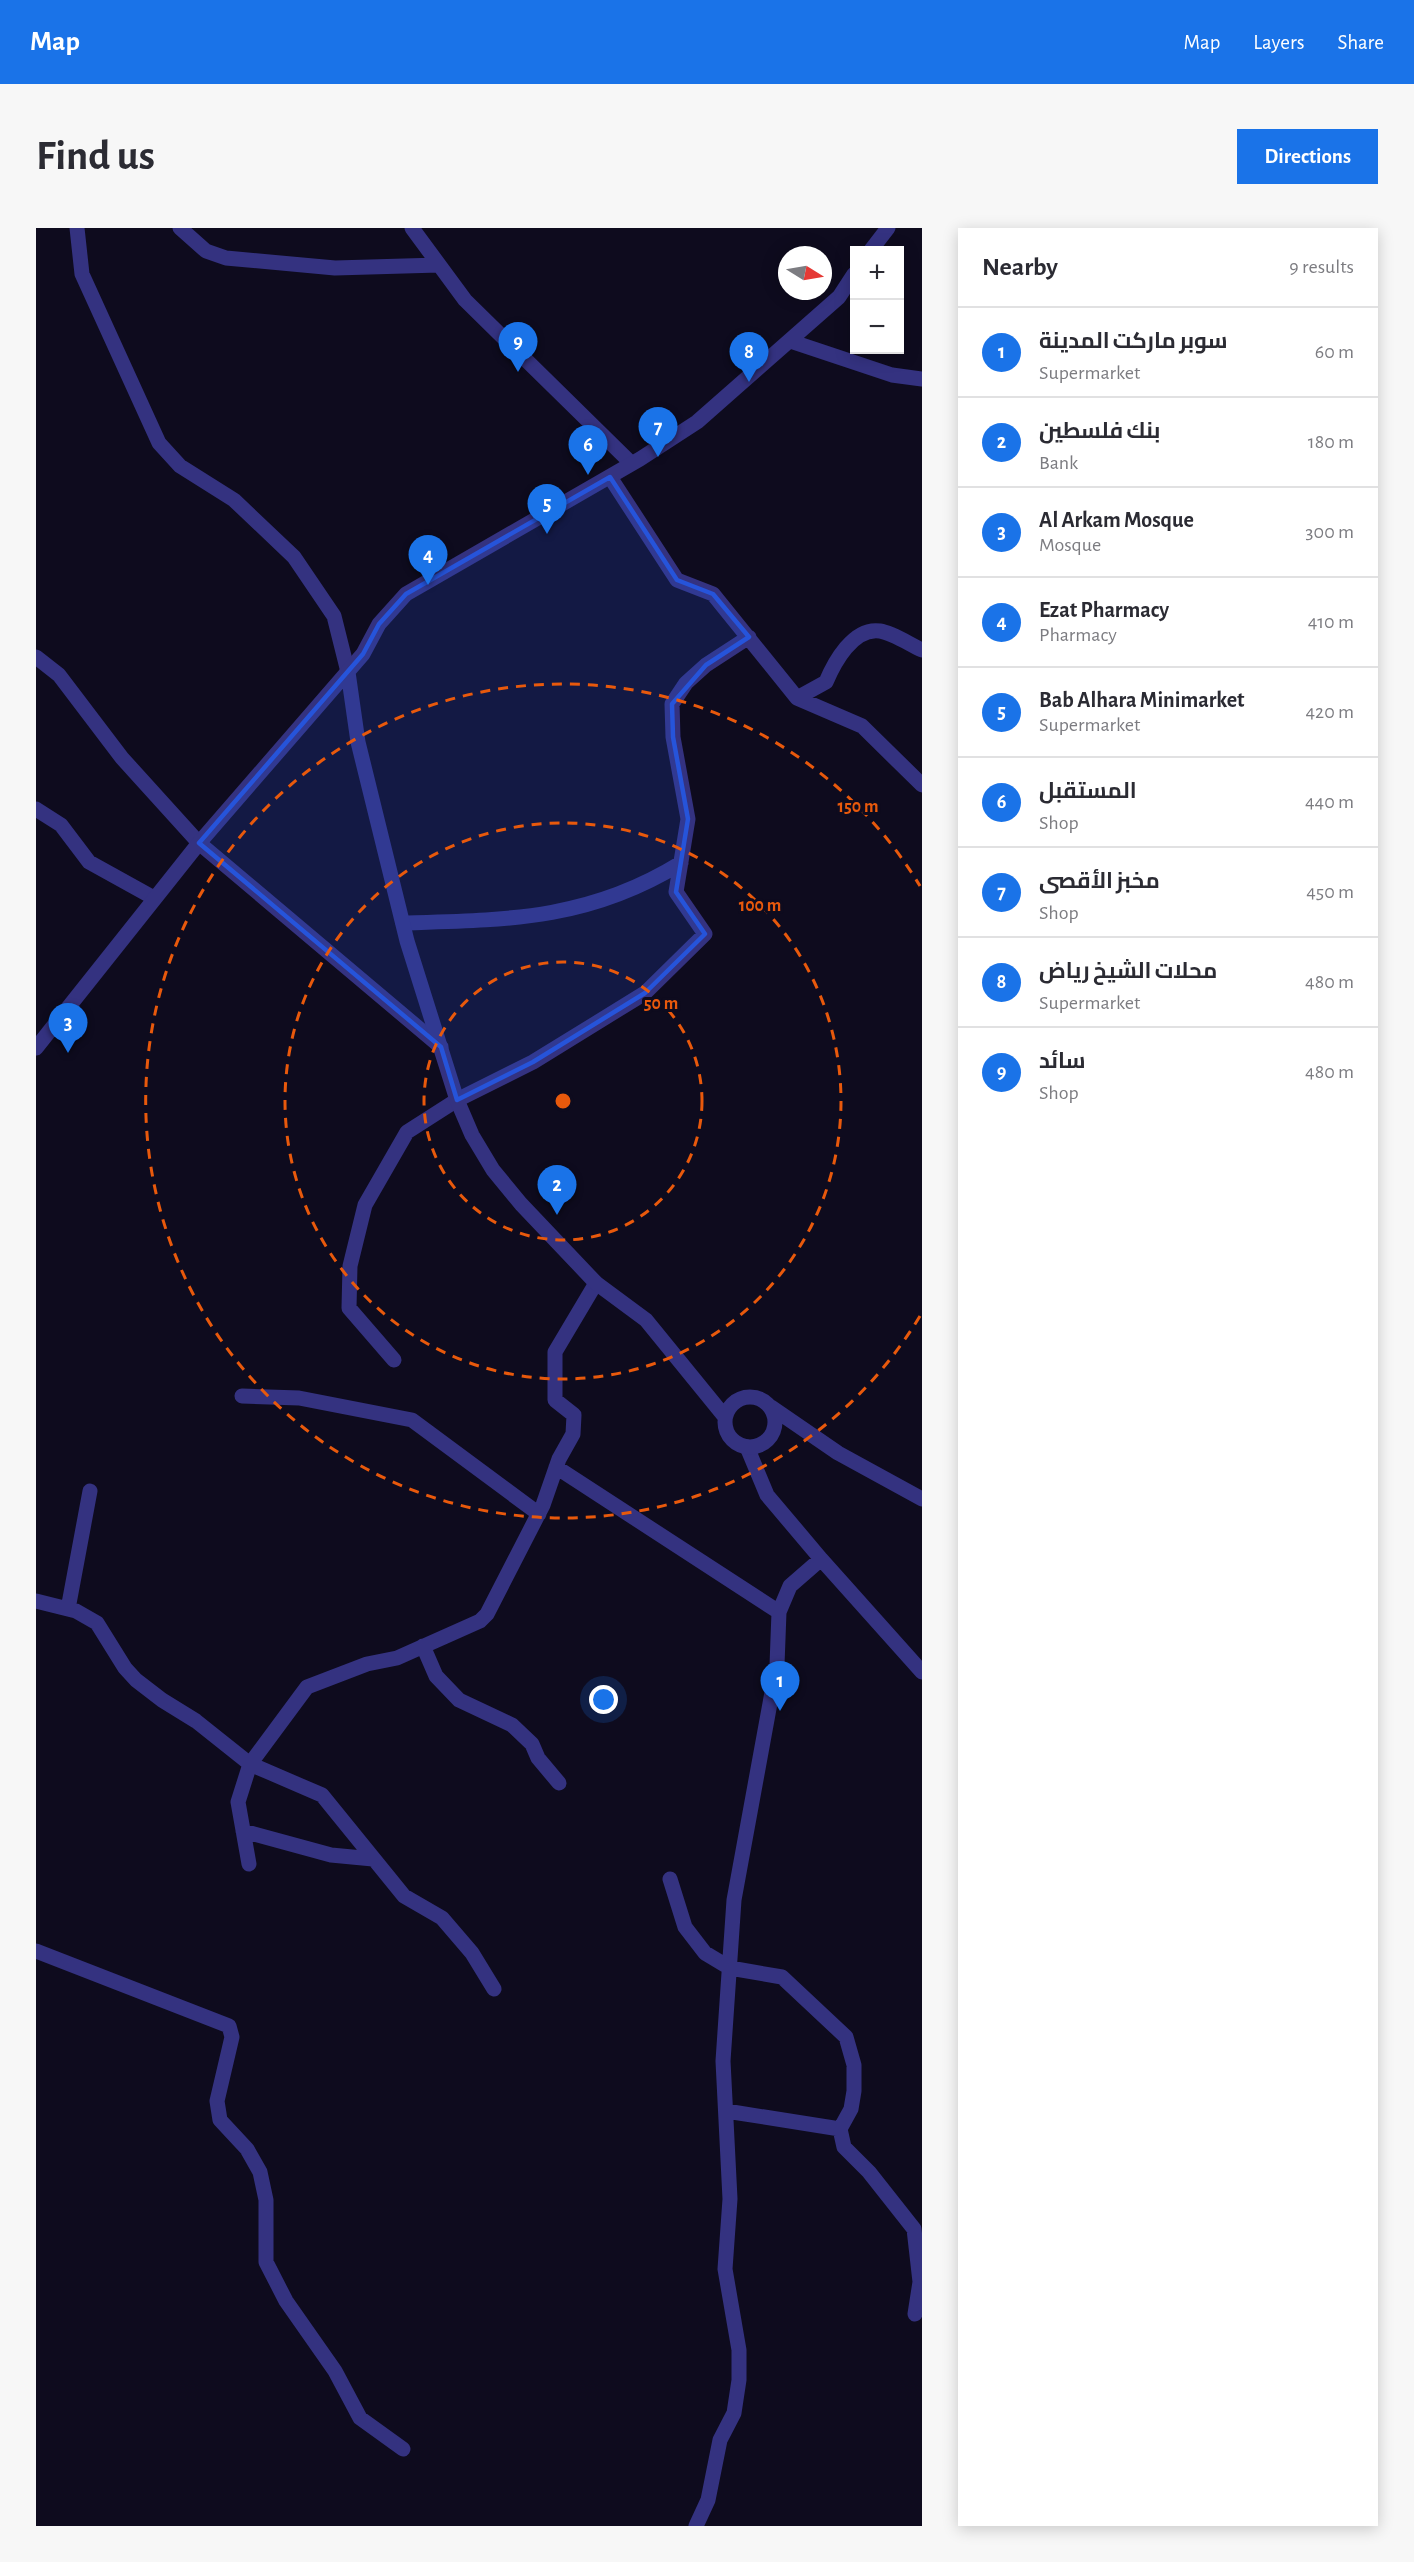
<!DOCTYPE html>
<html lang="en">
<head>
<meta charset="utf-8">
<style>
	body { margin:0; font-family:"Alegreya Sans",Cairo,sans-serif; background:#f7f7f7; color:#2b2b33 }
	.controls { position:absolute; right:18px; top:18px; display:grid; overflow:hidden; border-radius:0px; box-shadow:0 3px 15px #0003 }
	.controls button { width:54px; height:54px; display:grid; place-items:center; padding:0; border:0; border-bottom:2px solid #e1e1e2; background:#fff; color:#2b2b33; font:30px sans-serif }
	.compass { position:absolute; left:742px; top:18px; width:54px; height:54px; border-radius:50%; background:#fff; box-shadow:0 3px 15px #0003; rotate:101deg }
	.you { position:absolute; left:568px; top:1472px; width:21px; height:21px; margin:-15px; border:4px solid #fff; border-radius:50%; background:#1a73e8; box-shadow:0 0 0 9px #1a73e833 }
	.badge { display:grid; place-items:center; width:39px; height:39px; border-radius:50%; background:#1a73e8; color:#fff; font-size:20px; font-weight:700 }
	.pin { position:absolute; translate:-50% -50px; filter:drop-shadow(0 2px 3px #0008) }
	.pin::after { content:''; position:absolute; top:32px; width:21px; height:18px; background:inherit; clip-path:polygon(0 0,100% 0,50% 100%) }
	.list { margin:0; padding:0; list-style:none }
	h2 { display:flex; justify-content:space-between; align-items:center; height:78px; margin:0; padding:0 24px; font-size:26px }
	h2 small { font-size:20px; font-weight:400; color:#7c7c81 }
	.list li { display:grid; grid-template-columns:39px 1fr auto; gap:18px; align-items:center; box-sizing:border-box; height:90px; padding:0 24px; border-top:2px solid #e1e1e2 }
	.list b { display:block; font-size:22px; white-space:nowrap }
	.list p { margin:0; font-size:20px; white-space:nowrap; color:#7c7c81 }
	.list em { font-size:20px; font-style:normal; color:#7c7c81 }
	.map { position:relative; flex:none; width:886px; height:2298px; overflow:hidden; border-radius:0px }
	header { display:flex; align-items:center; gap:36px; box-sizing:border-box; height:84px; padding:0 30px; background:#1a73e8; color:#fff }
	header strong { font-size:28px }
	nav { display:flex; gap:33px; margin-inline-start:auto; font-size:21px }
	.intro { display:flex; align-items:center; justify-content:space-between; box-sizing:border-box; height:144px; padding:0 36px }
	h1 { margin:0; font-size:42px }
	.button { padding:15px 27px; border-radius:0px; background:#1a73e8; color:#fff; font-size:21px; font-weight:700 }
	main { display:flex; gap:36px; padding:0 36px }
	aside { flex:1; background:#fff; border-radius:0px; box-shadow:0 3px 15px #0003 }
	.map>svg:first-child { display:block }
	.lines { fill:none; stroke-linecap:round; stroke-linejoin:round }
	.minor { stroke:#343280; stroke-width:15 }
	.tertiary { stroke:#343280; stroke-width:15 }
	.marked { fill:#2654da; fill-opacity:0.2; stroke:#2654da; stroke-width:4.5; stroke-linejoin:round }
	.ring { fill:none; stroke:#e8590c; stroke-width:3; stroke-dasharray:10 8 }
	.centre { fill:#e8590c; stroke:#0e0b1e; stroke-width:3 }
	.ring-label { font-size:18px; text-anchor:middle; font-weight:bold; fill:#e8590c; stroke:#0e0b1e; stroke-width:6; stroke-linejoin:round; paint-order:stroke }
</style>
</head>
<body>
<header>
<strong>Map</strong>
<nav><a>Map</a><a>Layers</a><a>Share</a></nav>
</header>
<div class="intro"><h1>Find us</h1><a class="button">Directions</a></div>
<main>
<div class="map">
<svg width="886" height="2298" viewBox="0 0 886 2298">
	<rect width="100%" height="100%" fill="#0e0b1e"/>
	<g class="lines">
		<path class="minor" d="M 41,0 L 46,46 L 123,215 L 144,238 L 198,272 L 258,329 L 298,388 L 312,444
			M 144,0 L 170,23 L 190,30 L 299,40 L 403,37
			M 376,0 L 429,72 L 595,235
			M 574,249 L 641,352 L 677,366 L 761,470 L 826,498 L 886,557
			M 0,429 L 23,447 L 86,530 L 163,615 L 405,819
			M 761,470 L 790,454 C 798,435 817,399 844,403 C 857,405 873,416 886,422
			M 0,581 L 25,597 L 53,634 L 118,670
			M 367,695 C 471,692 553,692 645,635
			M 358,1132 L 313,1080 L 314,1038 L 329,977 L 371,904 L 421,872 L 497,834 L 609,765 L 669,706 L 640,664 L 652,591 L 637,509 L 636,476 L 650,455 L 670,437 L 713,409
			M 206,1168 L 263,1170 L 376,1192 L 503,1286
			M 711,1219 L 731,1267 L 785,1331 L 886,1444
			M 520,1239 L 743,1384
			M 0,1373 L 40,1383 L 61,1395 L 89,1440 L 100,1452 L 126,1472 L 160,1493 L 214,1536 L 202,1574 L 213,1636
			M 32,1381 L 54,1263
			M 387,1418 L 400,1448 L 423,1472 L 476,1497 L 496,1516 L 502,1530 L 523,1555
			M 207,1603 L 295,1627 L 337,1631
			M 634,1651 L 649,1699 L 669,1725 L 694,1740 L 746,1749 L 810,1809 L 818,1837 L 818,1863 L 815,1881 L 804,1901 L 808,1919 L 833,1944 L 878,2001 L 884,2054 L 879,2086
			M 0,1723 L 193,1798 L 196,1809 L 181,1873 L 184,1892 L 211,1921 L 224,1944 L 230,1972 L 230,2034 L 250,2073 L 299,2143 L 324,2190 L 367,2221
			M 458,1761 L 436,1725 L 406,1690 L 368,1668 L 286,1567 L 214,1536 L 271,1459 L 331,1436 L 361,1430 L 444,1393 L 451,1386 L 507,1277 L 523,1231 L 537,1206 L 538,1187 L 519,1172 L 519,1124 L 560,1055
			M 690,1883 L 804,1901
			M 660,2298 L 672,2272 L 684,2212 L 698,2185 L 703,2152 L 703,2122 L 689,2041 L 694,1971 L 687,1833 L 698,1672 L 741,1437 L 743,1384 L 754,1358 L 785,1331"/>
		<path class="tertiary" d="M 835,22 L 852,0
			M 754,113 L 856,147 L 886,151
			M 312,444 L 322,514 L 371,713 L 421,872 L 436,907 L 457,942 L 485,976 L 560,1055 L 610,1092 L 689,1189
			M 0,820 L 163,615 L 327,426 L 343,396 L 370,366 L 604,231 L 661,194 L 803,69 L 818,46
			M689 1194a25 25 0 1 1 50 0a25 25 0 1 1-50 0Z
			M 735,1179 L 802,1225 L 886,1271"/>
	</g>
	<path class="marked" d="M 574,249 L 641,352 L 677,366 L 713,409 L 670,437 L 636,476 L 637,509 L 652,591 L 640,664 L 669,706 L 609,765 L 497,834 L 421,872 L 405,819 L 163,615 L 327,426 L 343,396 L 370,366 Z"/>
	<g class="ring">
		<circle cx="527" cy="873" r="139"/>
		<circle cx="527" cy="873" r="278"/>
		<path d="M884 1088A417 417 0 1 1 884 658"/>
	</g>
	<circle cx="527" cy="873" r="9" class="centre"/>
	<g class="ring-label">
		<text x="822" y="584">150 m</text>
		<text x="724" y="683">100 m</text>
		<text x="625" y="781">50 m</text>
	</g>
</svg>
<div class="controls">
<button>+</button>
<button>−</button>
</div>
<svg class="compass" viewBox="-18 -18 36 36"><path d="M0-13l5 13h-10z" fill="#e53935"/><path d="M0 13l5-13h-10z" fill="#7c7c81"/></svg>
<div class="you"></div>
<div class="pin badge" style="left:744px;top:1483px">1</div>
<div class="pin badge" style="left:521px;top:987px">2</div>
<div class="pin badge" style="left:32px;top:825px">3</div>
<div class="pin badge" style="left:392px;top:357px">4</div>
<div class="pin badge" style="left:511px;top:306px">5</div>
<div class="pin badge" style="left:552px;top:247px">6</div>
<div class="pin badge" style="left:622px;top:229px">7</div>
<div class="pin badge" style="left:713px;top:154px">8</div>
<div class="pin badge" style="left:482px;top:144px">9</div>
</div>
<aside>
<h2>Nearby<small>9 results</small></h2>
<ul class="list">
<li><span class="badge">1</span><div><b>سوبر ماركت المدينة</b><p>Supermarket</p></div><em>60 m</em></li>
<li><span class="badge">2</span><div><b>بنك فلسطين</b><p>Bank</p></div><em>180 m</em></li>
<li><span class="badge">3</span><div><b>Al Arkam Mosque</b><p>Mosque</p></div><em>300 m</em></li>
<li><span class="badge">4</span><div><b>Ezat Pharmacy</b><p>Pharmacy</p></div><em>410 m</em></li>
<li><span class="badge">5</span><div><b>Bab Alhara Minimarket</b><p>Supermarket</p></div><em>420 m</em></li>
<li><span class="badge">6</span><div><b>المستقبل</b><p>Shop</p></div><em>440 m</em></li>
<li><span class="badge">7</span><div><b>مخبز الأقصى</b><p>Shop</p></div><em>450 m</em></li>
<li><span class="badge">8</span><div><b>محلات الشيخ رياض</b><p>Supermarket</p></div><em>480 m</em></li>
<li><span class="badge">9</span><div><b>سائد</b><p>Shop</p></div><em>480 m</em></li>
</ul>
</aside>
</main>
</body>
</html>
